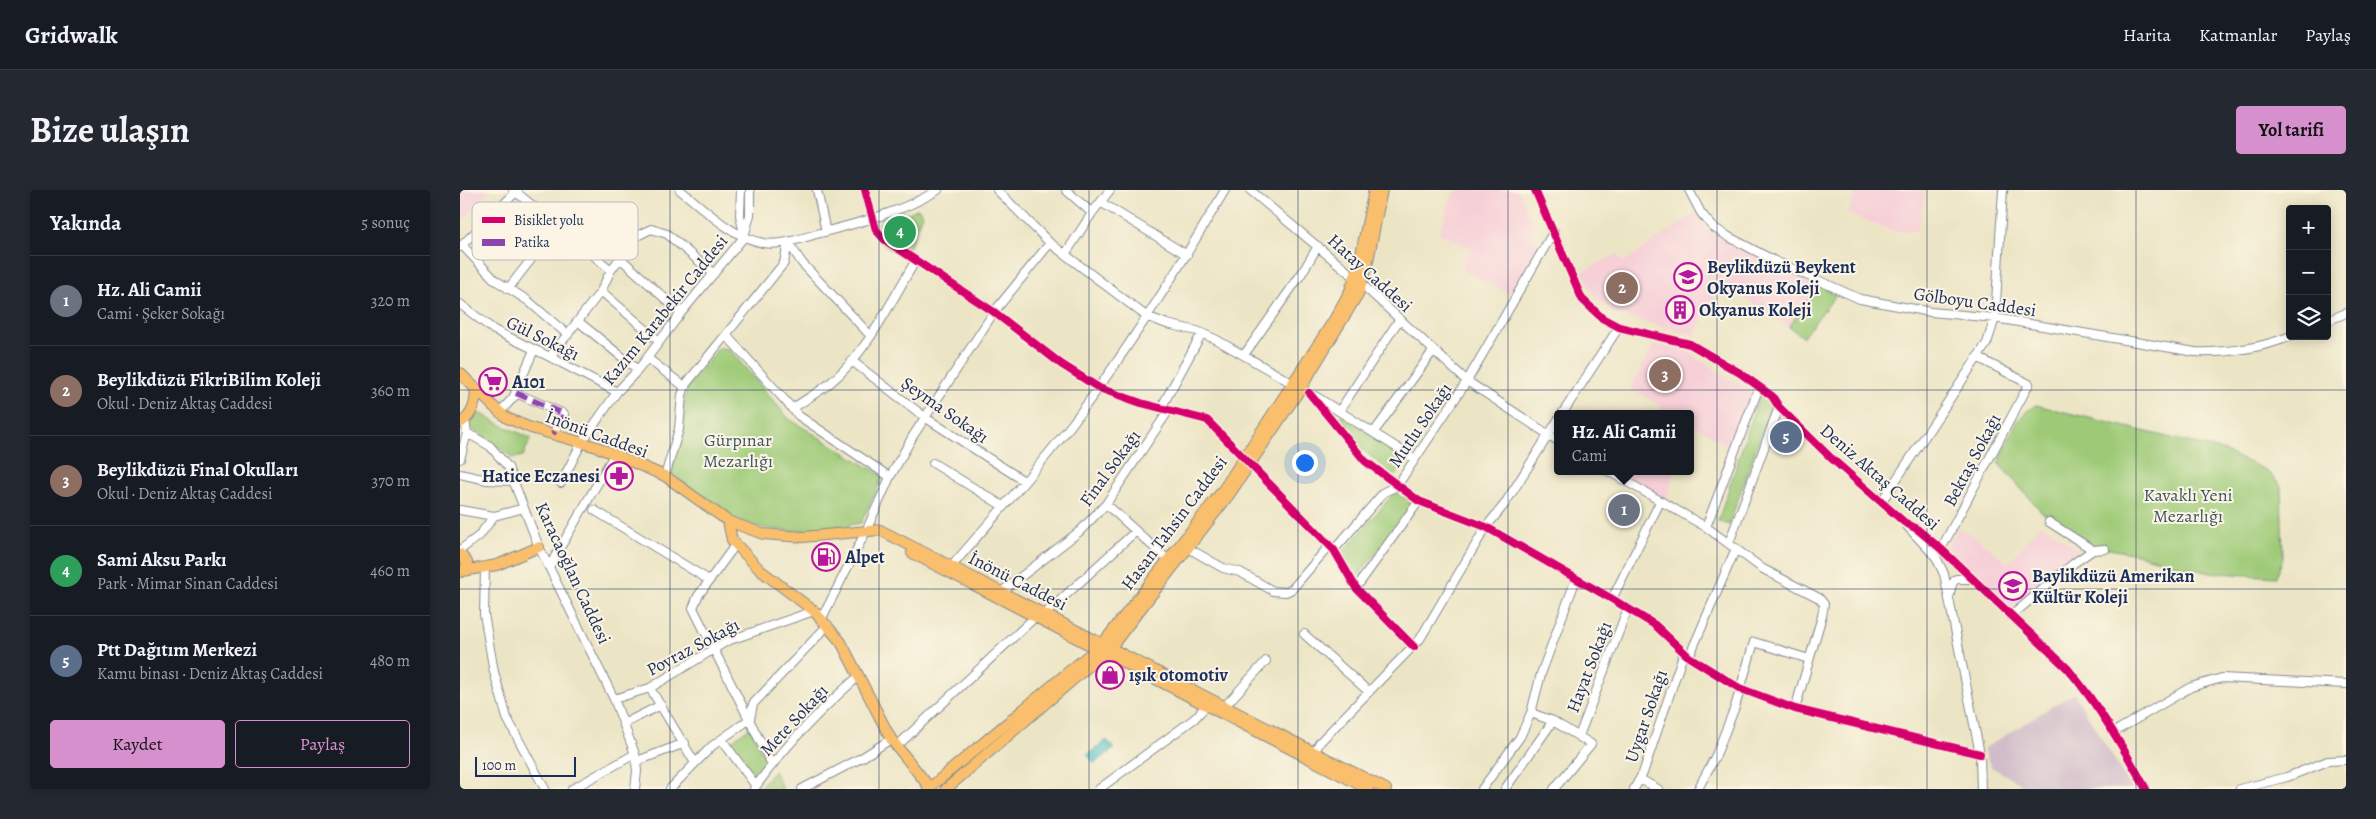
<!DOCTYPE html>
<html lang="tr">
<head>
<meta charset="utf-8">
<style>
	body { margin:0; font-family:Alegreya,serif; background:#242831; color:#f1f3f6 }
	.controls { position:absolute; right:15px; top:15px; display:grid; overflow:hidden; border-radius:5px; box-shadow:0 2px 12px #0003 }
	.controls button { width:45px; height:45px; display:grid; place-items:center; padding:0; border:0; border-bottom:1px solid #363941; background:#171b24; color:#f1f3f6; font:25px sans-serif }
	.scale { position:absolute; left:15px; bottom:12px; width:101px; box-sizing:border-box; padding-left:5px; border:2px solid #1b2f5e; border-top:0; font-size:14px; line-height:18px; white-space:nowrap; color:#1b2f5e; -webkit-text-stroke:4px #fcf5e5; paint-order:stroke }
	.you { position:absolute; left:844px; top:272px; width:18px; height:18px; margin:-12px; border:4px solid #fff; border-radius:50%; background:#1a73e8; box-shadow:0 0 0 8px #1a73e833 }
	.badge { display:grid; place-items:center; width:32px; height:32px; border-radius:50%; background:#d690ce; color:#fff; font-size:16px; font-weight:700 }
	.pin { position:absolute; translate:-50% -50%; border:2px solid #fff; box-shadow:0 1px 5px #0006 }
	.popup { position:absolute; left:1094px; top:220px; width:140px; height:65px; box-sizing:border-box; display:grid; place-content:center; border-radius:5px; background:#171b24; filter:drop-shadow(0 1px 4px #0005); font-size:16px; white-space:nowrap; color:#9ea1a6 }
	.popup b { font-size:19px; color:#f1f3f6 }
	.popup::after { content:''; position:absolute; left:50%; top:100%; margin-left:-10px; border:10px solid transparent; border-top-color:#171b24 }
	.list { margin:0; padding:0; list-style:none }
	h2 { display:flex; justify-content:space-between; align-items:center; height:65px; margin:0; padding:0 20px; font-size:21px }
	h2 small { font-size:16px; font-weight:400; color:#9ea1a6 }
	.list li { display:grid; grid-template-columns:32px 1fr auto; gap:15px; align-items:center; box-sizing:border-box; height:90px; padding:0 20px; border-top:1px solid #363941 }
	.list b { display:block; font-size:19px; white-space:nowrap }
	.list p { margin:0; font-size:16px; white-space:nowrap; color:#9ea1a6 }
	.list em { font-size:16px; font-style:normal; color:#9ea1a6 }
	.actions { display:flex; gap:10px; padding:15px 20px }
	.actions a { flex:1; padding:11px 0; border:1px solid #d690ce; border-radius:5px; text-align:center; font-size:18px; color:#d690ce }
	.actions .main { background:#d690ce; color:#111 }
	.icon { flex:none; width:28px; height:28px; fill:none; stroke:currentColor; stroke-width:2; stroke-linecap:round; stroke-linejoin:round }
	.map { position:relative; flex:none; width:1886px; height:599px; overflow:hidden; border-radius:5px }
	header { display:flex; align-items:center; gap:30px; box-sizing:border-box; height:70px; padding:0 25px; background:#171b24; border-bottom:1px solid #363941 }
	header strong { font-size:24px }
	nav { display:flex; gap:28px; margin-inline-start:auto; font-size:18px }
	.intro { display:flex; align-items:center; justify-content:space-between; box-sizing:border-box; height:120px; padding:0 30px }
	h1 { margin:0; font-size:35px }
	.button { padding:12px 22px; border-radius:5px; background:#d690ce; color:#111; font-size:18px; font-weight:700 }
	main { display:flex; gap:30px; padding:0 30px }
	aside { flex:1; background:#171b24; border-radius:5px; box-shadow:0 2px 12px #0003 }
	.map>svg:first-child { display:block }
	.built { fill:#f6cfd7 }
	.industrial { fill:#d1bdc9 }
	.green { fill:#9eca77; stroke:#5c7c6a }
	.water { fill:#4ebdc5; stroke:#347692 }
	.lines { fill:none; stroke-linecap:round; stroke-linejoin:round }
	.minor-casing { stroke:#848a92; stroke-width:10 }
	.major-casing { stroke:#848a92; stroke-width:12 }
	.minor { stroke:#fff; stroke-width:8 }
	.major { stroke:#f9bf6d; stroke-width:10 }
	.quiet { stroke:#8e44ad; stroke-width:6; stroke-dasharray:12 6; stroke-linecap:butt }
	.cycleway-casing { stroke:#fcf5e5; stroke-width:11 }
	.cycleway { stroke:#d6006c; stroke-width:8 }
	.grid { fill:none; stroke:#1b2f5e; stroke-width:1; stroke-opacity:0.55 }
	.labels { text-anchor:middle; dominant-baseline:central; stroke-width:4; stroke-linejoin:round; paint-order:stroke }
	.poi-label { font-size:18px; font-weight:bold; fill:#1b2f5e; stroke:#fcf5e5; text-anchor:start }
	.street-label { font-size:18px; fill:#1b2f5e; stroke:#fcf5e5 }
	.park-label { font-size:18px; fill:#3c5664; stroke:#fcf5e5 }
	.key { fill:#fcf5e5; stroke:#b8babc; stroke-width:1 }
	.key-label { font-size:14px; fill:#1b2f5e }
</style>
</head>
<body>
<header>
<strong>Gridwalk</strong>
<nav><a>Harita</a><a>Katmanlar</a><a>Paylaş</a></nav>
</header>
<div class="intro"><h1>Bize ulaşın</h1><a class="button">Yol tarifi</a></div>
<main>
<aside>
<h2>Yakında<small>5 sonuç</small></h2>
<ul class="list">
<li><span class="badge" style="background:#6b7280">1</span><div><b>Hz. Ali Camii</b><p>Cami · Şeker Sokağı</p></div><em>320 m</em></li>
<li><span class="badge" style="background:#8d6e63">2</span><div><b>Beylikdüzü FikriBilim Koleji</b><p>Okul · Deniz Aktaş Caddesi</p></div><em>360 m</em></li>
<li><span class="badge" style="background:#8d6e63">3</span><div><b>Beylikdüzü Final Okulları</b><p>Okul · Deniz Aktaş Caddesi</p></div><em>370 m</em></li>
<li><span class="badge" style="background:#2e9e5b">4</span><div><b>Sami Aksu Parkı</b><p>Park · Mimar Sinan Caddesi</p></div><em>460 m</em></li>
<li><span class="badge" style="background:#5c6f8a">5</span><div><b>Ptt Dağıtım Merkezi</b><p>Kamu binası · Deniz Aktaş Caddesi</p></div><em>480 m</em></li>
</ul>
<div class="actions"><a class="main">Kaydet</a><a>Paylaş</a></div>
</aside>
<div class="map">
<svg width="1886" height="599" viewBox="0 0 1886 599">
	<rect width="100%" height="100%" fill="#fcf5e5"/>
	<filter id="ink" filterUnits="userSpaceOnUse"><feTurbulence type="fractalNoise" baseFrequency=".02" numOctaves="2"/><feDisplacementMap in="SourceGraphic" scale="10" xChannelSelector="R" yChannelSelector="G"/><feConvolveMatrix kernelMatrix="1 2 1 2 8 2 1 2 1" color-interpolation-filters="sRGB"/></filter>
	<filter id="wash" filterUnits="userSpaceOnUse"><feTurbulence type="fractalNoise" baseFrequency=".0096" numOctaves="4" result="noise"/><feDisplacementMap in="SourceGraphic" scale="20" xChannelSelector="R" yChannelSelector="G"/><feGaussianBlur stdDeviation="1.12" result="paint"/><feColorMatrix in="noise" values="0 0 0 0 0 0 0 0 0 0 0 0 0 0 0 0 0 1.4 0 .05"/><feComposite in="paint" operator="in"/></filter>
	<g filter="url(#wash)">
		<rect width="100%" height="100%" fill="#ece5c5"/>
		<path class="built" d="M 0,0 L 29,0 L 0,35 Z
			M 995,0 L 1058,0 L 1075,38 L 1069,43 L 1078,56 L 1078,59 L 1050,104 L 1001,79 L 1011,58 L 979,43 Z
			M 1396,0 L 1466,0 L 1457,41 L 1433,41 L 1388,24 Z
			M 1236,23 L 1247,39 L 1279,58 L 1281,53 L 1380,100 L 1343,147 L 1262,93 L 1234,145 L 1154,124 L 1136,107 L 1122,82 L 1157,64 L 1163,72 Z
			M 1193,155 L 1222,160 L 1234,165 L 1240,171 L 1296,204 L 1275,260 L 1230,232 L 1230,224 L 1197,224 L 1202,215 L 1170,199 Z
			M 1163,281 L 1215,281 L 1205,315 L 1159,288 Z
			M 1581,334 L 1622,362 L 1550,420 L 1487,357 L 1498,338 L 1513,345 L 1548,373 Z"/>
		<path class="industrial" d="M 1614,503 L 1672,599 L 1560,599 L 1560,593 L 1531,577 L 1523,559 Z"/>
		<path class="green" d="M 458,18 L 462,24 L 449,59 L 426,47 L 423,37 Z
			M 1361,92 L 1380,100 L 1343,147 L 1329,137 Z
			M 259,158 L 269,159 L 329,229 L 423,286 L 401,333 C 355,342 305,347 262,323 C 244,312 227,295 211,282 L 223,240 L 224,212 L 228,196 Z
			M 1300,204 L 1312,213 L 1269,335 L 1258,331 Z
			M 1576,215 L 1761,260 L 1806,280 L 1821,296 L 1823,368 L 1816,387 L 1745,382 L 1677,364 L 1633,356 L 1583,323 L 1538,273 C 1552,249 1550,230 1576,215 Z
			M 22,224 L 41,235 L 71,248 L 63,266 L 53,268 L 11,238 L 11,231 L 15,225 Z
			M 881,225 L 949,270 L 935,286 L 903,260 L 879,229 Z
			M 935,302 L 955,313 L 897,387 L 880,366 Z
			M 290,537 L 308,576 L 296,586 L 270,552 Z
			M 314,581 L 323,599 L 298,599 Z"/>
		<path class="water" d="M 647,550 L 654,559 L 634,573 L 627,565 Z"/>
	</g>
	<g filter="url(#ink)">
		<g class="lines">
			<defs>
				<path id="minor" d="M 58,0 L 56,2 L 151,80 L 177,46 L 191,39 L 207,44 L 254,84
					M 220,0 C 246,20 270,46 303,53 C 320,56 340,49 356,44 C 399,33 440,23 478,0
					M 281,0 L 280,25 L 284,45
					M 357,0 L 366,42
					M 405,0 L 416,40 L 425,50 L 534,122 L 601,174 L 639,198 L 681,213 L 747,230 L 874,360 L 896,398 L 954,457
					M 537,0 L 590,53 L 686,126 L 707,134 L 737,141 L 757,150 L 837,196
					M 606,0 L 632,23
					M 790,0 L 894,87 L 1007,191 L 1098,251
					M 1075,0 L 1122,109 L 1142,128 L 1159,137 L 1230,154 L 1280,183 L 1312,206 L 1319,217 L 1371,268 L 1444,332 L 1457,339 L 1481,359 L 1608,479 C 1639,516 1663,557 1686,599
					M 1229,0 L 1241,23 L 1253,37 L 1269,47 L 1315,71 L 1400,109 L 1471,122 L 1535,128 L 1735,162 C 1769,163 1799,159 1831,146
					M 642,13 L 727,65
					M 328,52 L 342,73 L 410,145
					M 2,55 L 35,90 L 67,110 L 108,145
					M 0,57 L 56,2 L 53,0
					M 606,63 L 632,23 L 650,0
					M 160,68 L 221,123
					M 48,99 L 97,36
					M 141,101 L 199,151
					M 0,114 L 34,140 L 90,167 L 157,202
					M 1867,131 L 1886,123
					M 119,132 L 178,180
					M 266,145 L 339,226 L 430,287
					M 784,165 L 842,83 L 858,56
					M 90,167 L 141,101 L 151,80
					M 187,168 L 225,197
					M 392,171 L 466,228 L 564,291
					M 56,203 L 104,224 L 93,244
					M 849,203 L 905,271 L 959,311 L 1026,337 L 1152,409 L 1195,435 L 1229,467 L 1279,498 L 1335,519 L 1520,564
					M 855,206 L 955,269
					M 701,218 L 742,143
					M 332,219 C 344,210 358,203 370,193 C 408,162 431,111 456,70
					M 880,220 L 939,130
					M 39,223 L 53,208 L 74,160
					M 1102,224 L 1159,137
					M 5,230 L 7,243 L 30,256 L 48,277 L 79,357 L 154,509 L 175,564 L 177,581 L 175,599
					M 914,242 L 973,161
					M 0,269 L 7,243
					M 473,273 L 543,316
					M 1148,281 L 1246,337 L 1303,379 L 1359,408 L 1364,414 L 1362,426 L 1335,519
					M 0,284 L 27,290 L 52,291
					M 205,286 L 219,239 L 222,205 L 226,194 L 324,73 L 328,52
					M 101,293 L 122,252 L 157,202 L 178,180 L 221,123 L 284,47 L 290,25 L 290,0
					M 937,296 L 1007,191 L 1094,41
					M 1422,311 L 1527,153 L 1535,128 L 1543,0
					M 646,314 L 707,369
					M 0,320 L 34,326 L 64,318
					M 134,320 L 249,390
					M 1589,332 L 1633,360
					M 1447,336 L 1476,367 L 1484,384 L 1520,564 L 1521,599
					M 1246,337 L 1299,197
					M 1269,353 L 1319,217
					M 276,354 L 238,406 L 233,418 L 312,575
					M 728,358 L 763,378 L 780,382 L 813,401 L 826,402 L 832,399 L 870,355
					M 1481,359 L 1569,194 L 1517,167
					M 0,360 L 19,346 L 34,326
					M 874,360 L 924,302 L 937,296
					M 492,376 C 532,329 574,283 612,234 C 668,160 718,80 765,0
					M 89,377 L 154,265
					M 25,378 L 24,424 L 34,482 L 47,528 L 85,599
					M 896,398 L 959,311
					M 540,403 L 620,341 L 646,314 L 709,220
					M 1490,404 L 1492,394 L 1496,389 L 1512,389
					M 1152,409 L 1200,312
					M 585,424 L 676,341
					M 1551,426 L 1614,373 L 1633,360 L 1645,359
					M 362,428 L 406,341 L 430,287 L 453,246 L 534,122 L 590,53
					M 844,444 L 909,502
					M 1229,467 L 1276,358
					M 190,498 L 235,573
					M 154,509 L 190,498 L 267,451 L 354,421
					M 765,516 L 806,471
					M 163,534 L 201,515
					M 1654,542 L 1731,497 L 1762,488 L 1886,494
					M 1119,546 L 1168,418
					M 262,550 L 296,596
					M 437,556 L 574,428
					M 855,561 L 860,552 L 960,449 L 1026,337 L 1044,315 L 1098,230
					M 177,571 L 225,553
					M 1180,589 L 1198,599
					M 112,599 L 175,564
					M 210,599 L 252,556 L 290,529 L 293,514 L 368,435
					M 294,599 C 323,558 361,519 399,486
					M 342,599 L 403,567 L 431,549
					M 639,599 L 734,529 L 746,516
					M 1022,599 L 1060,547 L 1071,523
					M 1045,599 L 1093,531
					M 1094,599 L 1131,554 L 1093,531 L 1071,523 L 1081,484 L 1116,389
					M 1174,599 L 1183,583 L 1224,462
					M 1238,599 L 1256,565 L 1275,517 L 1294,452 L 1349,469
					M 1780,599 L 1827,587 L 1868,571 L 1886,570"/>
				<path id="major" d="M 0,183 L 34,217 L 47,228 L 71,238 L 137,257 L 205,286 L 268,331 L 303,344 L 342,347 L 420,340 L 926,599
					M 0,233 C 13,226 17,211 15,197
					M 268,331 L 272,350 L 300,380 L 354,421 L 381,452 L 431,549 L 471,599
					M 452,363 L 908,599
					M 0,364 L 7,372 L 7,377 L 1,382
					M 3,381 L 37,375 L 79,357
					M 468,599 L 643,453 L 763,300 L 874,130 L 890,101 L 899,74 L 914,0
					M 486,599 L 651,457 L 769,305 L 841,198 L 898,104 L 907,76 L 922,0"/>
			</defs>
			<use href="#minor" class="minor-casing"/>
			<use href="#major" class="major-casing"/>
			<use href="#minor" class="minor"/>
			<use href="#major" class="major"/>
			<path class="quiet" d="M 56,203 L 104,224 L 93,244"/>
			<defs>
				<path id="cycleway" d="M 405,0 L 416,40 L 425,50 L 534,122 L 601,174 L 639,198 L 681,213 L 747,230 L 874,360 L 896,398 L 954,457
					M 1075,0 L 1122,109 L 1142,128 L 1159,137 L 1230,154 L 1280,183 L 1312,206 L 1319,217 L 1371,268 L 1444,332 L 1457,339 L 1481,359 L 1608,479 C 1639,516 1663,557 1686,599
					M 849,203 L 905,271 L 959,311 L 1026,337 L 1152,409 L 1195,435 L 1229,467 L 1279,498 L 1335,519 L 1520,564"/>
			</defs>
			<use href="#cycleway" class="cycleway-casing"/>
			<use href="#cycleway" class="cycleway"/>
		</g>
	</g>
	<path class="grid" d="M 210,0 L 210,599M 419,0 L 419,599M 629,0 L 629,599M 838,0 L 838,599M 1048,0 L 1048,599M 1257,0 L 1257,599M 1467,0 L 1467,599M 1676,0 L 1676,599M 0,200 L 1886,200M 0,399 L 1886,399"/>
	<defs>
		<symbol id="school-ring" viewBox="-11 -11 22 22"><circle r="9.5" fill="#fcf5e5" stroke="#b5179e" stroke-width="1.5"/><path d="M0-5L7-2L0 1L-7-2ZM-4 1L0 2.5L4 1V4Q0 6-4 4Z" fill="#b5179e"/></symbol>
		<symbol id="building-ring" viewBox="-11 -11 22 22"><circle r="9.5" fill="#fcf5e5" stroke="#b5179e" stroke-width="1.5"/><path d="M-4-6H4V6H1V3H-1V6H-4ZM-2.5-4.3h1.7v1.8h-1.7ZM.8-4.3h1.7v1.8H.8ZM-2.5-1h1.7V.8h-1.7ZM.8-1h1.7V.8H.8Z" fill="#b5179e"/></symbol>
		<symbol id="supermarket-ring" viewBox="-11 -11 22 22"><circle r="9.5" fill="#fcf5e5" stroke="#b5179e" stroke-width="1.5"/><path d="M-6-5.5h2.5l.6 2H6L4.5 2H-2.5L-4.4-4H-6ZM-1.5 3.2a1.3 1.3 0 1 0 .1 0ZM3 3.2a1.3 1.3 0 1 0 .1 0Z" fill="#b5179e"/></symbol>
		<symbol id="pharmacy-ring" viewBox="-11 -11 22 22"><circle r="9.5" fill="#fcf5e5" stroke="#b5179e" stroke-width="1.5"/><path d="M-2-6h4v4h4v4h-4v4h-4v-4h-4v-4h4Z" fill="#b5179e"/></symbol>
		<symbol id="fuel-ring" viewBox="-11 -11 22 22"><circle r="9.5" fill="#fcf5e5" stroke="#b5179e" stroke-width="1.5"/><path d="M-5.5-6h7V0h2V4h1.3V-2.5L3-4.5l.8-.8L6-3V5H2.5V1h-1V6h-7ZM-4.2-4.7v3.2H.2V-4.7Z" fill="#b5179e"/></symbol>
		<symbol id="shop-ring" viewBox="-11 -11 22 22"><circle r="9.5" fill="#fcf5e5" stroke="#b5179e" stroke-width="1.5"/><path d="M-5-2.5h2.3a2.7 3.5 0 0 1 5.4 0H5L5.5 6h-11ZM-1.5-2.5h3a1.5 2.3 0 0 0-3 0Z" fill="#b5179e"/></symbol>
	</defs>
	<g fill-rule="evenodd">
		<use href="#school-ring" x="1212" y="71" width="32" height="32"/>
		<use href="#building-ring" x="1204" y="104" width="32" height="32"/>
		<use href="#supermarket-ring" x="17" y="176" width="32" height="32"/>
		<use href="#pharmacy-ring" x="143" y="270" width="32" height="32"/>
		<use href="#fuel-ring" x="350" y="351" width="32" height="32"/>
		<use href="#school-ring" x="1537" y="380" width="32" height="32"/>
		<use href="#shop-ring" x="634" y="469" width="32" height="32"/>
	</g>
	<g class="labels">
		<g class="poi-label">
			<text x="1247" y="77">Beylikdüzü Beykent<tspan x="1247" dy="21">Okyanus Koleji</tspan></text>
			<text x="1239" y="120">Okyanus Koleji</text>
			<text x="52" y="192">A101</text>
			<text x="140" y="286" text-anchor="end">Hatice Eczanesi</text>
			<text x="385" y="367">Alpet</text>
			<text x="1572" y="386">Baylikdüzü Amerikan<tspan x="1572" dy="21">Kültür Koleji</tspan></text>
			<text x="669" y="485">ışık otomotiv</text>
		</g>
		<g class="street-label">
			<text transform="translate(910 83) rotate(42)">Hatay Caddesi</text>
			<text transform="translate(1515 112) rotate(8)">Gölboyu Caddesi</text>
			<text transform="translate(205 120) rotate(-51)">Kazım Karabekir Caddesi</text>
			<text transform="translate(83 148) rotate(26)">Gül Sokağı</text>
			<text transform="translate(485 220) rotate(35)">Şeyma Sokağı</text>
			<text transform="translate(960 235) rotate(-56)">Mutlu Sokağı</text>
			<text transform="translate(137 244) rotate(20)">İnönü Caddesi</text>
			<text transform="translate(1512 270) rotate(-62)">Bektaş Sokağı</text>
			<text transform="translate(650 278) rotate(-54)">Final Sokağı</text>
			<text transform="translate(1420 287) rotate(41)">Deniz Aktaş Caddesi</text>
			<text transform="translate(714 333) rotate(-53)">Hasan Tahsin Caddesi</text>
			<text transform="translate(113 383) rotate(65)">Karacaoğlan Caddesi</text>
			<text transform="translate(558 391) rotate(27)">İnönü Caddesi</text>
			<text transform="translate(233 457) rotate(-28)">Poyraz Sokağı</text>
			<text transform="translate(1129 477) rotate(-69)">Hayat Sokağı</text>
			<text transform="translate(1186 526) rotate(-71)">Uygar Sokağı</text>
			<text transform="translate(334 530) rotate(-47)">Mete Sokağı</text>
		</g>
		<g class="park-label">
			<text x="278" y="250">Gürpınar<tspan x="278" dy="21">Mezarlığı</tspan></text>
			<text x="1728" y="305">Kavaklı Yeni<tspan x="1728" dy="21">Mezarlığı</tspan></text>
		</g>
	</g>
	<rect x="12" y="12" width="166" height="58" rx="8" class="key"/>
	<rect x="22" y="27" width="23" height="6" fill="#d6006c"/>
	<rect x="22" y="49" width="23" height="7" fill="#8e44ad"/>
	<g class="key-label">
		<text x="54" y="35">Bisiklet yolu</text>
		<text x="54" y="57">Patika</text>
	</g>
</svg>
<div class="controls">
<button>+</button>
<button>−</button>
<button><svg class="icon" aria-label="layers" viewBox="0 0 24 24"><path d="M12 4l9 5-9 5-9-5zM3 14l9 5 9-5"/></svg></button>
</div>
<div class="scale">100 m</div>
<div class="you"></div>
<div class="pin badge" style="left:1164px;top:320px;background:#6b7280">1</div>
<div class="popup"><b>Hz. Ali Camii</b>Cami</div>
<div class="pin badge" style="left:1162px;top:98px;background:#8d6e63">2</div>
<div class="pin badge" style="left:1205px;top:185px;background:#8d6e63">3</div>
<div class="pin badge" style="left:440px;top:42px;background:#2e9e5b">4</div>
<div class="pin badge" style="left:1326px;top:247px;background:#5c6f8a">5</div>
</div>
</main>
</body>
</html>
